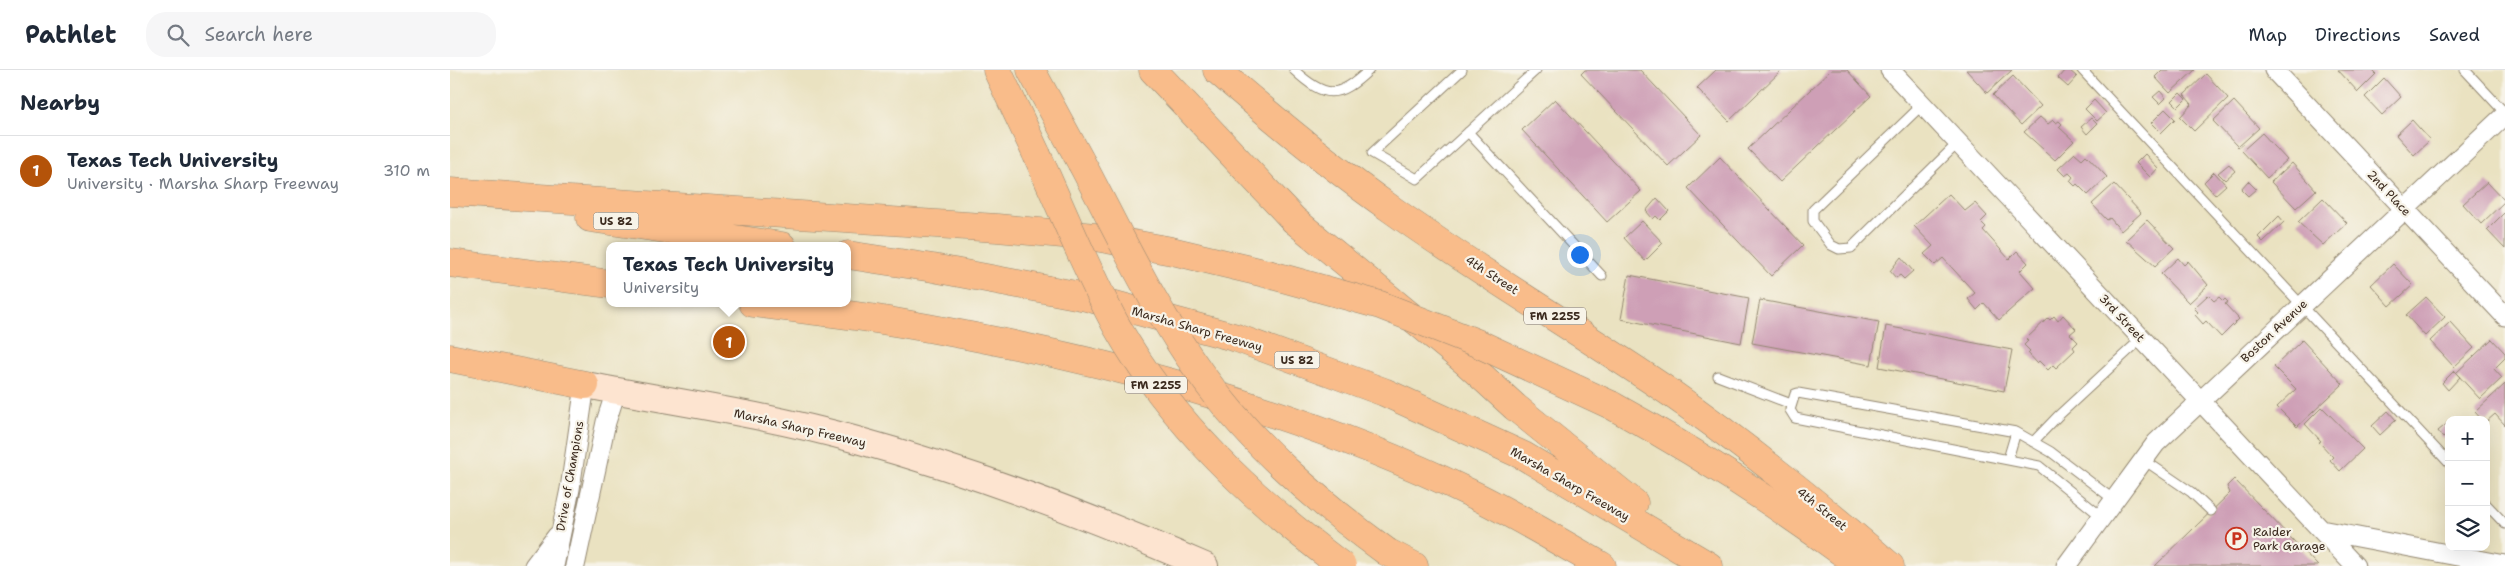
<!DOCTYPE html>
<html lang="en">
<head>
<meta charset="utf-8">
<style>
	body { margin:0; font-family:"Shantell Sans",sans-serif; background:#f6f6f7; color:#1f2937 }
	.controls { position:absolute; right:15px; bottom:15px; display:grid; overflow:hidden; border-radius:10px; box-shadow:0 5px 20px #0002 }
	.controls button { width:45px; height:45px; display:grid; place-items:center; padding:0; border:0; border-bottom:1px solid #e0e1e3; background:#fff; color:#1f2937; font:25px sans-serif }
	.you { position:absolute; left:1129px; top:184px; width:18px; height:18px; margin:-12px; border:4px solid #fff; border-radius:50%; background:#1a73e8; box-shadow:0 0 0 8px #1a73e833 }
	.badge { display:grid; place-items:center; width:32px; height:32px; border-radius:50%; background:#b45309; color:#fff; font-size:16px; font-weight:700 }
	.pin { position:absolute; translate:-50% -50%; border:2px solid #fff; box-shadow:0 1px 5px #0006 }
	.popup { position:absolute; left:156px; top:172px; width:245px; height:65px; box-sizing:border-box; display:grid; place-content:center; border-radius:10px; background:#fff; filter:drop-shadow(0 1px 4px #0005); font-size:16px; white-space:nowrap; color:#747a83 }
	.popup b { font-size:19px; color:#1f2937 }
	.popup::after { content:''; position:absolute; left:50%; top:100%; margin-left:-10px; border:10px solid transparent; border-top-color:#fff }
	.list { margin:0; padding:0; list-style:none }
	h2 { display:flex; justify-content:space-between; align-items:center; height:65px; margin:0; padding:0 20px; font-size:21px }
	h2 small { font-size:16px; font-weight:400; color:#747a83 }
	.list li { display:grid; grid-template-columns:32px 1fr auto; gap:15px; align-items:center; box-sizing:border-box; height:70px; padding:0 20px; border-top:1px solid #e0e1e3 }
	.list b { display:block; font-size:19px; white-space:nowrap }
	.list p { margin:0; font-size:16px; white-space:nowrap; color:#747a83 }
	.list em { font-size:16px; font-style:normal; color:#747a83 }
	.icon { flex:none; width:28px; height:28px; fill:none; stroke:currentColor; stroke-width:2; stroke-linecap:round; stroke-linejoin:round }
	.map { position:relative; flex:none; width:2055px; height:496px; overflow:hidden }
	header { display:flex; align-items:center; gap:30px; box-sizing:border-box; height:70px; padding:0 25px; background:#fff; border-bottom:1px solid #e0e1e3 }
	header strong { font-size:24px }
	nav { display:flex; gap:28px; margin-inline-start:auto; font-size:18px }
	.search { width:350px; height:45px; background:#f6f6f7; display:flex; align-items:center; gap:12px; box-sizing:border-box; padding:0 18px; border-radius:20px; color:#747a83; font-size:19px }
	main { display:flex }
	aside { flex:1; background:#fff }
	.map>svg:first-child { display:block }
	.building { fill:#ce9fb6 }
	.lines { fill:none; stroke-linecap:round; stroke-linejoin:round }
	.lane-casing { stroke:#928670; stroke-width:11 }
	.street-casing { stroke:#928670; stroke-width:21 }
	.secondary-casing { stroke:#928670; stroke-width:28 }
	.primary-casing { stroke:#928670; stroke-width:29 }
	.highway-casing { stroke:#928670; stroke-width:29 }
	.lane { stroke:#fff; stroke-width:9 }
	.street { stroke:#fff; stroke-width:19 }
	.secondary { stroke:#fde4d0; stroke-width:26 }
	.primary { stroke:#f9bc8a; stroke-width:28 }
	.highway { stroke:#f9bc8a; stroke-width:28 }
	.primary-bridge-casing { stroke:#928670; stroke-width:29; stroke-linecap:butt }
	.highway-bridge-casing { stroke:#928670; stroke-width:29; stroke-linecap:butt }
	.primary-bridge { stroke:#f9bc8a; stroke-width:28 }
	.highway-bridge { stroke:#f9bc8a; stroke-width:28 }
	.labels { text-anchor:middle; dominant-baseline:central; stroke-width:4.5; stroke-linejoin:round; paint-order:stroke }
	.shield { fill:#f7f3e8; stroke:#73665b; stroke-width:1 }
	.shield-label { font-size:11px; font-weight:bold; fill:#3b2a1e }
	.street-label { font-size:12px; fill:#3b2a1e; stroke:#f7f3e8 }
	.poi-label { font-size:12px; fill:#3b2a1e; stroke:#f7f3e8; text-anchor:start }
</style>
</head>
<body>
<header>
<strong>Pathlet</strong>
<div class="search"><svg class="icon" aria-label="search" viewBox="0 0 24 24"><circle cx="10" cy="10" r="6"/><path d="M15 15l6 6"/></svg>Search here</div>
<nav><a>Map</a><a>Directions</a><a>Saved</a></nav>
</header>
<main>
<aside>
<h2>Nearby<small></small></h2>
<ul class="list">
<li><span class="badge">1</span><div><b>Texas Tech University</b><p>University · Marsha Sharp Freeway</p></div><em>310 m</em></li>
</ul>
</aside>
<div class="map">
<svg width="2055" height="496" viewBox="0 0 2055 496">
	<rect width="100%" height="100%" fill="#f7f3e8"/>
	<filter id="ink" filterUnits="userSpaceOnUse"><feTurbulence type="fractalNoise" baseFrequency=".02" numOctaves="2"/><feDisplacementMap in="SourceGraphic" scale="10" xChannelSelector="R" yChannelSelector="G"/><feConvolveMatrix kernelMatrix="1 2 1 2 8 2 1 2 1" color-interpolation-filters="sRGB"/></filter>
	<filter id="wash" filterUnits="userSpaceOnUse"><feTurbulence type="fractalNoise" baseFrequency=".0096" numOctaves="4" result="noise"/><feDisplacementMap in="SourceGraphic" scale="20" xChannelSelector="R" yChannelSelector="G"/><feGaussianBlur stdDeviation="1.12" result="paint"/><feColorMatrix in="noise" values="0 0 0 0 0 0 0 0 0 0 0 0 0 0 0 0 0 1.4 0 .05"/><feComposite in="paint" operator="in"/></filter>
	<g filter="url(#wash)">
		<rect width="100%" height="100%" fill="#eae2c1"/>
		<g id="blocks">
			<path class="building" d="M 1135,0 L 1190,0 L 1251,65 L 1218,96 L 1131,4 Z
				M 1266,0 L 1332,0 L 1279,51 L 1247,18 Z
				M 1381,0 L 1397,0 L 1421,26 L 1330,112 L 1298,79 Z
				M 1516,0 L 1562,0 L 1537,23 Z
				M 1615,0 L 1619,0 L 1627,7 L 1618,17 L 1608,8 Z
				M 1712,0 L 1745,0 L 1720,23 L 1705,7 Z
				M 1888,0 L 1922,0 L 1926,4 L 1908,22 Z
				M 1756,4 L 1778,28 L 1744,61 L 1730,47 L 1742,34 L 1734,25 Z
				M 1563,6 L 1591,36 L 1571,55 L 1543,25 Z
				M 1934,8 L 1951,27 L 1932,45 L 1915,27 Z
				M 1710,21 L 1716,28 L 1710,34 L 1703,27 Z
				M 1730,23 L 1736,29 L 1728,37 L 1722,31 Z
				M 1105,29 L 1191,121 L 1157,152 L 1072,60 Z
				M 1644,30 L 1656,43 L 1647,51 L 1635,39 Z
				M 1784,31 L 1809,58 L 1788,77 L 1763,51 Z
				M 1715,39 L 1725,49 L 1711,63 L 1701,53 Z
				M 1590,47 L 1598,54 L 1603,50 L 1606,53 L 1609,51 L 1612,54 L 1609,57 L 1624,71 L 1605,90 L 1574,62 Z
				M 1641,48 L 1647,54 L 1637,64 L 1631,57 Z
				M 1962,50 L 1980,70 L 1964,85 L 1946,65 Z
				M 1812,63 L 1837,90 L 1817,108 L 1792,81 Z
				M 1625,83 L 1632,89 L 1636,85 L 1657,107 L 1638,125 L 1627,114 L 1625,116 L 1620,111 L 1623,107 L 1619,103 L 1615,106 L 1608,99 Z
				M 1695,84 L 1708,98 L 1700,107 L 1686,93 Z
				M 1270,87 L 1353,175 L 1321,206 L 1238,118 Z
				M 1842,93 L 1866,120 L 1846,138 L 1821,112 Z
				M 1779,94 L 1785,101 L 1775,110 L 1768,103 Z
				M 1764,102 L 1776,115 L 1765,125 L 1754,112 Z
				M 1798,111 L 1806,119 L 1798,126 L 1791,119 Z
				M 2037,112 L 2055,131 L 2031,154 L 2013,134 Z
				M 1664,114 L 1691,143 L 1671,161 L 1660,148 L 1657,150 L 1642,134 Z
				M 1499,124 L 1515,141 L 1525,133 L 1537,146 L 1531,152 L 1536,157 L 1533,160 L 1559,189 L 1567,181 L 1578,193 L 1570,201 L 1585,218 L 1549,250 L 1534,233 L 1527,240 L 1518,229 L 1525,223 L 1493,188 L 1485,195 L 1474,184 L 1483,176 L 1464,156 Z
				M 1207,128 L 1219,141 L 1210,150 L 1206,146 L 1203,149 L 1196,141 Z
				M 1873,128 L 1897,153 L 1873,175 L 1848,152 Z
				M 2055,142 L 2055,179 L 2037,160 Z
				M 1829,146 L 1834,152 L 1813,172 L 1808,167 Z
				M 1697,150 L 1724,178 L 1705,196 L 1676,170 Z
				M 1192,151 L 1213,173 L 1195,191 L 1174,168 Z
				M 1451,187 L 1463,201 L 1454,209 L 1450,205 L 1446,208 L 1440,201 Z
				M 1728,188 L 1734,195 L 1738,191 L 1758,215 L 1739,233 L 1711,204 Z
				M 1943,194 L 1963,215 L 1940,236 L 1921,215 Z
				M 1179,205 L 1299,228 L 1291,273 L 1171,249 Z
				M 1758,225 L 1764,231 L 1769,227 L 1773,231 L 1775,229 L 1778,232 L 1775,234 L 1789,249 L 1771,267 L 1756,251 L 1753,254 L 1745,245 L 1748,242 L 1744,238 Z
				M 1976,227 L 1995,247 L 1975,266 L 1956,245 Z
				M 1310,230 L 1429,252 L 1421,295 L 1302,273 Z
				M 1613,245 L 1626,259 L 1620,264 L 1628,272 L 1623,277 L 1625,280 L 1606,298 L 1603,295 L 1598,300 L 1589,291 L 1587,293 L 1578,283 L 1580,281 L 1574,275 L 1578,271 L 1576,269 L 1598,248 L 1600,250 L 1604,246 L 1608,251 Z
				M 2000,252 L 2024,278 L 2004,297 L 1980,271 Z
				M 1436,256 L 1562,280 L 1554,321 L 1429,297 Z
				M 2042,269 L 2055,283 L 2055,288 L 2044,299 L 2052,308 L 2030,329 L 2006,303 Z
				M 1852,270 L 1893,314 L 1847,357 L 1827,337 L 1846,319 L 1824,297 Z
				M 2004,301 L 2010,307 L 1998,320 L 1992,313 Z
				M 2055,314 L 2055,355 L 2045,344 L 2036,352 L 2036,350 L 2032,350 L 2025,342 Z
				M 1872,337 L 1913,379 L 1890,401 L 1880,390 L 1883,387 L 1869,372 L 1871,371 L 1855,354 Z
				M 1938,341 L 1946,350 L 1930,365 L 1922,356 Z
				M 1999,352 L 1999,363 L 1993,368 L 1988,361 Z
				M 1784,409 L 1868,496 L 1705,496 L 1780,423 L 1777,416 Z"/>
		</g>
	</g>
	<g filter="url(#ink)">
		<use href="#blocks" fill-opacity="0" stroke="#928670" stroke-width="1"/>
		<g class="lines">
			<defs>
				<path id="lane" d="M 844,0 C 875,29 889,29 919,0
					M 1012,0 L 922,83 L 967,109 L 1086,0
					M 1632,0 L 1999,393
					M 2015,0 L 2055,43
					M 1472,35 L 1363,140 L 1363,151 L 1381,175 L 1389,179 L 1401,178 L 1508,73
					M 1018,62 L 1152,206
					M 1268,306 L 1341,334
					M 1583,372 L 1608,346 L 1691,269
					M 1558,389 L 1566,362
					M 1694,390 L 1741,422 L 1761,441
					M 2036,434 L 2055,454
					M 1652,447 L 1589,396 L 1345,348 L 1340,340 L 1345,324 L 1348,323 L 1566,362 L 1601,382 L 1664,430"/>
				<path id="street" d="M 1440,0 L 1905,496
					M 1824,0 L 2055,246
					M 1871,460 L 2055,495
					M 84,496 L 107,466
					M 104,496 L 120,419 L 135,315
					M 125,496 L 156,352 L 166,321
					M 1616,496 L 1706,373 L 2055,45"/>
				<path id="secondary" d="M 135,315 C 226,332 318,345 407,370 C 526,403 642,447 755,496"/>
				<path id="primary" d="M 547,0 L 587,85
					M 767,0 C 823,49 880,96 941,139 C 1032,204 1130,261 1222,324 C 1298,377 1370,436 1440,496"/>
				<path id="highway" d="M 581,0 L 631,92
					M 703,0 L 844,150 L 1016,292 L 1065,337 L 1184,433
					M 0,122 L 547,158 L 645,167 L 722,181 L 818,204
					M 140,148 L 332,176
					M 398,185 L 483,198 L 636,227 L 787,268 L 934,322 L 1074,386 L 1259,496
					M 0,193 L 160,214
					M 303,233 C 352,240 402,244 450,253 C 645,287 840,336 1018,422 C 1064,444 1108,471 1152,496
					M 0,288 L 135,315
					M 1161,335 C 1249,383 1331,437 1411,496
					M 937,482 L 964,496"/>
			</defs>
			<use href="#lane" class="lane-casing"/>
			<use href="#street" class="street-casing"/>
			<use href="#secondary" class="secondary-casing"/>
			<use href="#primary" class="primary-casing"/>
			<use href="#highway" class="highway-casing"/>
			<use href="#lane" class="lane"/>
			<use href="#street" class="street"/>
			<use href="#secondary" class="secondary"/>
			<use href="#primary" class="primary"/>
			<use href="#highway" class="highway"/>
			<defs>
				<path id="primary-bridge" d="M 587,85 C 613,142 637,202 667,257 C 722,354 804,430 892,496"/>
				<path id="highway-bridge" d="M 631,92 C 669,163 703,238 751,304 C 801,374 867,431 937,482
					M 818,204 L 930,235 L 1027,273 L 1161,335"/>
			</defs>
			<use href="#primary-bridge" class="primary-bridge-casing"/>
			<use href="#highway-bridge" class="highway-bridge-casing"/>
			<use href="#primary-bridge" class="primary-bridge"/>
			<use href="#highway-bridge" class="highway-bridge"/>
		</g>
	</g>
	<defs>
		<symbol id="parking-ring" viewBox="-11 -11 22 22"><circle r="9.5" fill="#f7f3e8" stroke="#c8321e" stroke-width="1.5"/><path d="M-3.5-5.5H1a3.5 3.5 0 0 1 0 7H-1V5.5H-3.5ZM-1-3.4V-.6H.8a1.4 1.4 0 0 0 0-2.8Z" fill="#c8321e"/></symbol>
	</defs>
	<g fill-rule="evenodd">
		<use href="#parking-ring" x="1774" y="456" width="25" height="25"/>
	</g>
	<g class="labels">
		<g class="shield">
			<rect x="143.5" y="142.5" width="45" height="17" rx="4"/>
			<rect x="1074" y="237.5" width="62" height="17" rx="4"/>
			<rect x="824.5" y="281.5" width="45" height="17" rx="4"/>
			<rect x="675" y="306.5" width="62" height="17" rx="4"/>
		</g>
		<g class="shield-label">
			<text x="166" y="151">US 82</text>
			<text x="1105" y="246">FM 2255</text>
			<text x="847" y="290">US 82</text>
			<text x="706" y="315">FM 2255</text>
		</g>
		<g class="street-label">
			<text transform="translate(1939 123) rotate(47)">2nd Place</text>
			<text transform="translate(1042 205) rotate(33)">4th Street</text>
			<text transform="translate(1672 248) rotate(47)">3rd Street</text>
			<text transform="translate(747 259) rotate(16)">Marsha Sharp Freeway</text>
			<text transform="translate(1824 261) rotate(-43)">Boston Avenue</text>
			<text transform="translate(350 358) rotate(13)">Marsha Sharp Freeway</text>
			<text transform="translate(120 406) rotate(-80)">Drive of Champions</text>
			<text transform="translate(1120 414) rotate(30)">Marsha Sharp Freeway</text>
			<text transform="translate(1372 439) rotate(39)">4th Street</text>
		</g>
		<g class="poi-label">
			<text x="1803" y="462">Raider<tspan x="1803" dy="14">Park Garage</tspan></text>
		</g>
	</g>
</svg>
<div class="controls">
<button>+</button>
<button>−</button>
<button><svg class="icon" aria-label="layers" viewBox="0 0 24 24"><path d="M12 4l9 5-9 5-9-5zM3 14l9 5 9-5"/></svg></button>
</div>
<div class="you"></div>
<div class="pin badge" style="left:279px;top:272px">1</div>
<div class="popup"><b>Texas Tech University</b>University</div>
</div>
</main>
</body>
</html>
